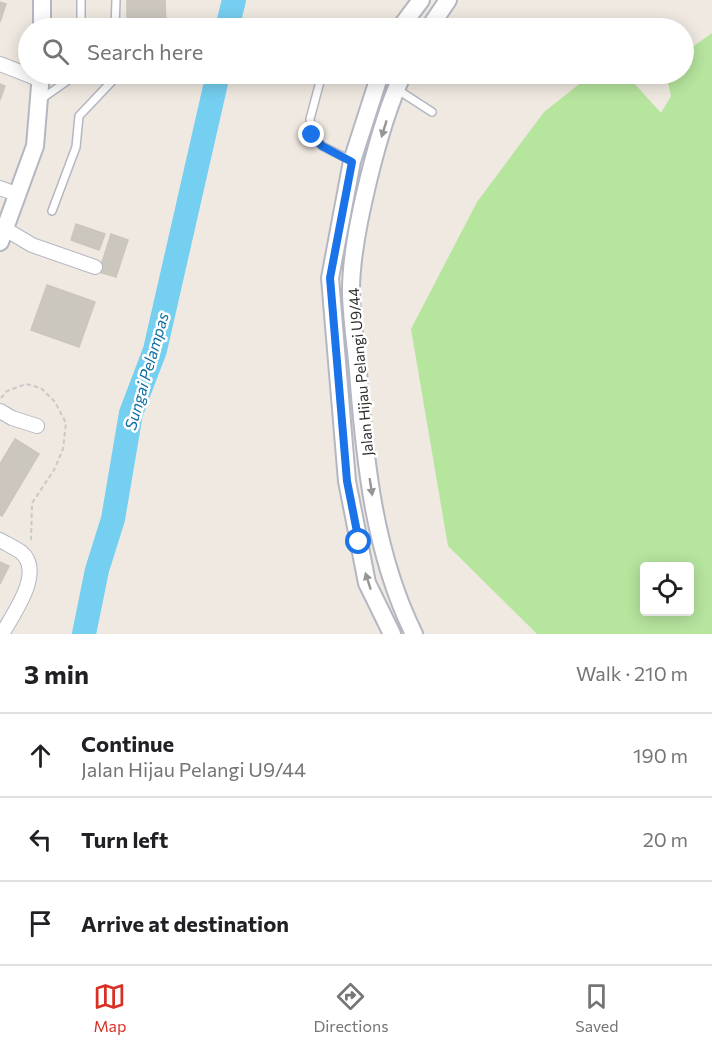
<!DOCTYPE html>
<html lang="en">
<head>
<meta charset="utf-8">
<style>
	body { margin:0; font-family:Commissioner,sans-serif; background:#f2f2f2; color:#202124 }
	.controls { position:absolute; right:18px; bottom:18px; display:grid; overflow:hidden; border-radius:6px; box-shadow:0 3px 15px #0003 }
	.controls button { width:54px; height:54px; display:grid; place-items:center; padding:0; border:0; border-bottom:2px solid #e0e0e0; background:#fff; color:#202124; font:30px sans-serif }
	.stop { position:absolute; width:18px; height:18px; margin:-14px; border:4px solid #1a73e8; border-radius:50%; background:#fff }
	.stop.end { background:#1a73e8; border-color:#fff; box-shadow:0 2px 6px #0008 }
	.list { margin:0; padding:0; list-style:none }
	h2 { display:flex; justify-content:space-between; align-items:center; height:78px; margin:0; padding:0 24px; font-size:26px }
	h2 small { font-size:20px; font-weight:400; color:#757577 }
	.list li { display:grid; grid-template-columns:39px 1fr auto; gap:18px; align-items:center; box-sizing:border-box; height:84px; padding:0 24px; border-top:2px solid #e0e0e0 }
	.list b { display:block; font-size:22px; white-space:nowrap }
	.list p { margin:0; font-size:20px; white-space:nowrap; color:#757577 }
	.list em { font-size:20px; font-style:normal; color:#757577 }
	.icon { flex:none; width:33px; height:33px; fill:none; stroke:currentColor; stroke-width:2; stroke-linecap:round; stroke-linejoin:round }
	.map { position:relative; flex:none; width:712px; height:634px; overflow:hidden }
	.search { position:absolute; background:#fff; box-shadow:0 3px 15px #0003; left:18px; right:18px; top:18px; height:66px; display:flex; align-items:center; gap:15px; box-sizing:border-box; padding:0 21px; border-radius:33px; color:#757577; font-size:22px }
	.sheet { height:330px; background:#fff }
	nav { display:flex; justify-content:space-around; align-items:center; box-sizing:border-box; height:84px; border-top:2px solid #e0e0e0; background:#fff; font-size:16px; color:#757577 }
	nav a { display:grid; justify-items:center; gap:3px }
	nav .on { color:#d93025 }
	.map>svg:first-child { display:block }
	.green { fill:#b6e59e; fill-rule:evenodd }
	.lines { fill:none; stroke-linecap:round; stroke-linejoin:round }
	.river { stroke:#75cff0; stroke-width:24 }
	.building { fill:#cbc7bf; stroke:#cbc5ba; stroke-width:1.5 }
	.service-casing { stroke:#b4b7c1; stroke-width:10 }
	.minor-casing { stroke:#b4b7c1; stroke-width:16 }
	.tertiary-casing { stroke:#b4b7c1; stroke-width:20 }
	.path { stroke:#c9c9c9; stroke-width:2; stroke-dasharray:4.5 3; stroke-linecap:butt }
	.service { stroke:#fff; stroke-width:7 }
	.minor { stroke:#fff; stroke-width:14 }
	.tertiary { stroke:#fff; stroke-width:16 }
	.oneway { fill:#969696 }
	.route { stroke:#1a73e8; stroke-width:8 }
	.labels { text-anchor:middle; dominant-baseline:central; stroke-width:5; stroke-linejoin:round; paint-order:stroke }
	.street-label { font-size:15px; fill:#2e2e2e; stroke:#fff }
	.water-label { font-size:16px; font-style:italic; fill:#0d6fa3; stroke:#fff }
</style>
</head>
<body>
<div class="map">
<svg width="712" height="634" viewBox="0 0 712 634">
	<rect width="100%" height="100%" fill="#efe9e1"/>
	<path class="green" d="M 712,33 L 712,634 L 537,634 L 448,546 L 411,329 L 477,202 L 544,112 L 592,74 L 617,74 L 633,82 L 661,113 L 671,96 L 666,74 L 684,74 L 684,53 ZM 644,566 L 690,566 L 690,612 L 644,612 Z"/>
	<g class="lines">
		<path class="river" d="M 227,28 L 234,0
			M 84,634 L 97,570 L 113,519 L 131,413 L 155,350 L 218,74"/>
	</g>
	<path class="building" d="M 127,0 L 165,0 L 166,28 L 127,28 Z
		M 0,2 L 6,4 L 0,22 Z
		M 0,84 L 5,86 L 0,100 Z
		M 76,224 L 105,234 L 99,250 L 71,240 Z
		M 111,234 L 128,240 L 116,277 L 99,272 Z
		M 47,285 L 95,302 L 79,347 L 31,330 Z
		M 15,439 L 39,454 L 2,516 L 0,515 L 0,464 Z
		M 0,562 L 9,566 L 0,584 Z"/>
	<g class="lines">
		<defs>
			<path id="service" d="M 81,28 L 81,0
				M 115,28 L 116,0
				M 322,74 L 310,119 L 312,135 L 322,146 L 352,161
				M 398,90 L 432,112
				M 40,100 L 77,74
				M 52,211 L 76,147 L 79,116 L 114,79 L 114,74"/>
			<path id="minor" d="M 0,64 L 41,80
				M 0,188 L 18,195
				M 5,229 L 32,245 L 95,267
				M 0,411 L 12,418 L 37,426
				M 0,540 C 7,544 15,548 21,552 C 45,572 13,614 2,634"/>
			<path id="tertiary" d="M 42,28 L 42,0
				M 400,28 L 421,0
				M 429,28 L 448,0
				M 380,74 L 352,161 L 330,278 L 347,481 L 367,583 L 392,634
				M 403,74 C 380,121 351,237 351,290 C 351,317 356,345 358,372 C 365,462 374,553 414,634
				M 0,242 L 35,146 L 41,74"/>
		</defs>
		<use href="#service" class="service-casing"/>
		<use href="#minor" class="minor-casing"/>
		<use href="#tertiary" class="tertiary-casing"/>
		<path class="path" d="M 1,398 L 7,391 L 26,384 L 41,388 L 55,402 L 66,423 L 63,449 L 54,470 L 32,503 L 31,542"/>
		<use href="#service" class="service"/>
		<use href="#minor" class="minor"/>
		<use href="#tertiary" class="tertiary"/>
	</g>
	<defs><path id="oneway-solid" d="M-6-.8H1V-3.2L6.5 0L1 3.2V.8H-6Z" transform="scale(1.5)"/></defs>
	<g class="oneway">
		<use href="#oneway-solid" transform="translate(384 129) rotate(107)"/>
		<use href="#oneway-solid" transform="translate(371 487) rotate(81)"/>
		<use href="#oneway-solid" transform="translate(368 581) rotate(-108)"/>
	</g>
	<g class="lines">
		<path class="route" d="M 312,135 L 322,146 L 352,162 L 330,278 L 347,481 L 359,542"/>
	</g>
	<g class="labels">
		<g class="street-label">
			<text transform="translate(360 372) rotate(-95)">Jalan Hijau Pelangi U9/44</text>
		</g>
		<g class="water-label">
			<text transform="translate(146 371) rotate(-74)">Sungai Pelampas</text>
		</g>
	</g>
</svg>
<div class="controls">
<button><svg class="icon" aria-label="locate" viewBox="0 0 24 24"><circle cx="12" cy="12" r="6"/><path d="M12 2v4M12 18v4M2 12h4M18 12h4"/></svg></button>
</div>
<div class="stop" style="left:359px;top:542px"></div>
<div class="stop end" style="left:312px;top:135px"></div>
<div class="search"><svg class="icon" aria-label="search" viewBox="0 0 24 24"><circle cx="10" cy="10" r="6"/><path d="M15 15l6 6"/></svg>Search here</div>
</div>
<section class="sheet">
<h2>3 min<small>Walk · 210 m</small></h2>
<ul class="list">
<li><svg class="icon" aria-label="ahead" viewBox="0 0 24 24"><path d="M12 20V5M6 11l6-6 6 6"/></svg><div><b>Continue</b><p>Jalan Hijau Pelangi U9/44</p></div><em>190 m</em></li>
<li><svg class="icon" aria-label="left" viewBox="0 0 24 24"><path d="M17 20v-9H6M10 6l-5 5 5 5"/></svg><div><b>Turn left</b></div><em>20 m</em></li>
<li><svg class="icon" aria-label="arrive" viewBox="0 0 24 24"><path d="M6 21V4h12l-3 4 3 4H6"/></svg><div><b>Arrive at destination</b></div></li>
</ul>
</section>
<nav>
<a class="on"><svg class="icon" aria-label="map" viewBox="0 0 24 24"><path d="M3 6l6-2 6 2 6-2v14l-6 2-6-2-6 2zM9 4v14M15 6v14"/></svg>Map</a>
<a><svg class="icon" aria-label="directions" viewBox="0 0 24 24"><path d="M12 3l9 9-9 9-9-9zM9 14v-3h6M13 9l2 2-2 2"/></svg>Directions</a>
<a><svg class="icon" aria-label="saved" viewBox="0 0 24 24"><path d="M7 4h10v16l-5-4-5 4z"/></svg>Saved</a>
</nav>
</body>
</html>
